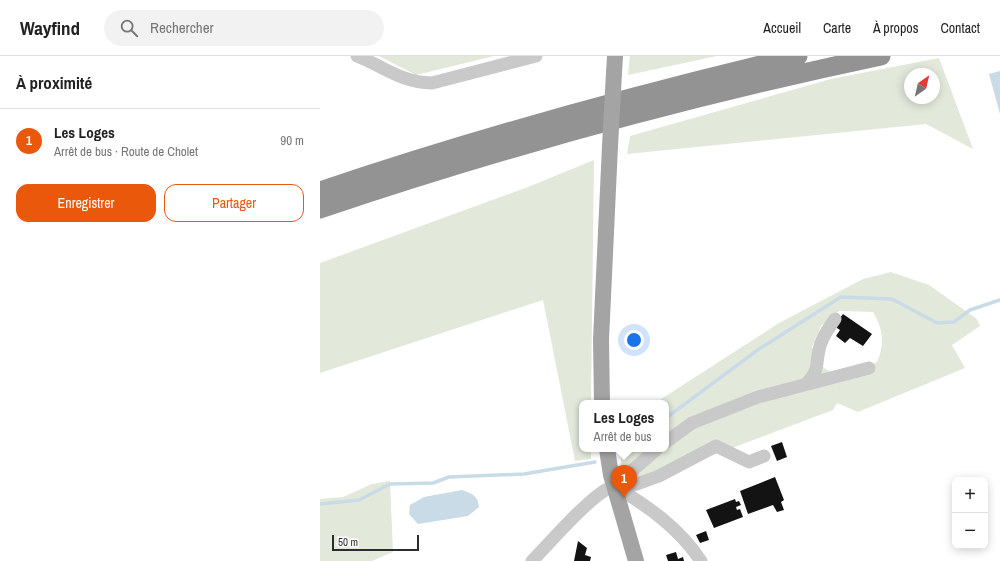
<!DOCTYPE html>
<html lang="fr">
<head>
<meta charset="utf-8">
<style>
	body { margin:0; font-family:"Archivo Narrow",sans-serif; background:#f2f2f2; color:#222 }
	.controls { position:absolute; right:12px; bottom:12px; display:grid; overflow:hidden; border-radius:8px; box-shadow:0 2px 10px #0003 }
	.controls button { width:36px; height:36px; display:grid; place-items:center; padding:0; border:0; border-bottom:1px solid #e0e0e0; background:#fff; color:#222; font:20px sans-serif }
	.compass { position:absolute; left:584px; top:12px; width:36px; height:36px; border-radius:50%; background:#fff; box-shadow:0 2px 10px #0003; rotate:34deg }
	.scale { position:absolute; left:12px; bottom:10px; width:87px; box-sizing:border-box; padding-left:4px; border:2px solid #2c2c2c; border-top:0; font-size:11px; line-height:14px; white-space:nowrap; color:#2c2c2c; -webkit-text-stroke:3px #fff; paint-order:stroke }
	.you { position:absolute; left:314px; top:284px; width:14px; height:14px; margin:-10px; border:3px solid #fff; border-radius:50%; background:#1a73e8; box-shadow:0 0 0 6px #1a73e833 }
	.badge { display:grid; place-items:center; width:26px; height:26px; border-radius:50%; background:#ea580c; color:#fff; font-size:13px; font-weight:700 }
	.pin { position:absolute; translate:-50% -33px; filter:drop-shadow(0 1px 2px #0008) }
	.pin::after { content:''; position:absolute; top:21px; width:14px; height:12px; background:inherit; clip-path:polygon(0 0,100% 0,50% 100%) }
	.popup { position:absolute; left:259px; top:344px; width:90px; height:52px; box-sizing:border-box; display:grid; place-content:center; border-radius:8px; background:#fff; filter:drop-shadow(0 1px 3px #0005); font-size:13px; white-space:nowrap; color:#767676 }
	.popup b { font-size:15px; color:#222 }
	.popup::after { content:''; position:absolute; left:50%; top:100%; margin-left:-8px; border:8px solid transparent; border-top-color:#fff }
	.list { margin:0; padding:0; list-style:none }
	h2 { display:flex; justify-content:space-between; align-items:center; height:52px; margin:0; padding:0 16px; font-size:17px }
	h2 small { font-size:13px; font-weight:400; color:#767676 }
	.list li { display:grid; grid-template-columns:26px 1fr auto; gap:12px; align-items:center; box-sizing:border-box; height:64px; padding:0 16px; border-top:1px solid #e0e0e0 }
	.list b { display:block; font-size:15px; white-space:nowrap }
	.list p { margin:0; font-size:13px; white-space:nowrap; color:#767676 }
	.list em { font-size:13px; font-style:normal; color:#767676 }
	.actions { display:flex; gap:8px; padding:12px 16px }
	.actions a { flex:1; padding:9px 0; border:1px solid #ea580c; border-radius:12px; text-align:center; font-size:14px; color:#ea580c }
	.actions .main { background:#ea580c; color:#fff }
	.icon { flex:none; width:22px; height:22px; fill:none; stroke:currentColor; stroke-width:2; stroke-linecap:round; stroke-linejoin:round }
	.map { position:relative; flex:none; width:680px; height:505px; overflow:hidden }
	header { display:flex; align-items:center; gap:24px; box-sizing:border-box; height:56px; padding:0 20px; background:#fff; border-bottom:1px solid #e0e0e0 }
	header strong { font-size:19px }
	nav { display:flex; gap:22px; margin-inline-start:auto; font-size:14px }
	.search { width:280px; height:36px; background:#f2f2f2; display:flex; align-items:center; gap:10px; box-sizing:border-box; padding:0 14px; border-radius:22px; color:#767676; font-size:15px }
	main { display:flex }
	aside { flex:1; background:#fff }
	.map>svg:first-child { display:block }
	.green { fill:#e2e9db; fill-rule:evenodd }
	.water { fill:#c9dbe7 }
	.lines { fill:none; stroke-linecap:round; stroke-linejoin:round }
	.stream { stroke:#c9dbe7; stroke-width:3.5 }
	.building { fill:#131313 }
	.minor { stroke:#c9c9c9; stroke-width:13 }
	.major { stroke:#a4a4a4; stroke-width:16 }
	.highway { stroke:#939393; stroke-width:19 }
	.major-bridge { stroke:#a4a4a4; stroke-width:16 }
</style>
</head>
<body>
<header>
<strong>Wayfind</strong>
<div class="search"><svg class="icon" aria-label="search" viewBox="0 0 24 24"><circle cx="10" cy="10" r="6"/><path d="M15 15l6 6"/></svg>Rechercher</div>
<nav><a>Accueil</a><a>Carte</a><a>À propos</a><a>Contact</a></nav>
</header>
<main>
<aside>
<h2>À proximité<small></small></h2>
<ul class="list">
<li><span class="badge">1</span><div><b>Les Loges</b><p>Arrêt de bus · Route de Cholet</p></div><em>90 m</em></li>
</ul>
<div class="actions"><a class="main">Enregistrer</a><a>Partager</a></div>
</aside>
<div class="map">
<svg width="680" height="505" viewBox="0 0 680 505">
	<rect width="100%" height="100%" fill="#fff"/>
	<path class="green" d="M 59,0 L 174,0 L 96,19 Z
		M 310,0 L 397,0 L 308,19 Z
		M 619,2 L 653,93 L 606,68 L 307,98 L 310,80 L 511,23 ZM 590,18 L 614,18 L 614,42 L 590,42 Z
		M 274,104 L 271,347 L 262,347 L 262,393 L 271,393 L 271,403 L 255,405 L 223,244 L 0,317 L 0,207 L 208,131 Z
		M 571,216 L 609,229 L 657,263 L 660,270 L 632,289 L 645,312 L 538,356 L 517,347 L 513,354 L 380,404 L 304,441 L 300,393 L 346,393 L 346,347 L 335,347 L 459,267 L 543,223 ZM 519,255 L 553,256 C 563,272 565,289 557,306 C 540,312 514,325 500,308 C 496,304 494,296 492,291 L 501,270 Z
		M 70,425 L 73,496 L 52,505 L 0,505 L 0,443 L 23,441 L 52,428 Z"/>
	<path class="water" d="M 680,15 L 680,58 L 669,18 Z
		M 142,434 C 152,438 158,439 159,451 L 148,460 L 98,468 L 89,458 L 90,449 L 104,441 Z"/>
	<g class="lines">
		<path class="stream" d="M 346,362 L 439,293 L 521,241 L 572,243 L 617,267 L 634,266 L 650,254 L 680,244
			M 0,448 L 39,444 L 70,428 L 113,427 L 129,421 L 204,418 L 275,406"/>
	</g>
	<path class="building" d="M 523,258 L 552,278 L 543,290 L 530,282 L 525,287 L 516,280 L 520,274 L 514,270 Z
		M 462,386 L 467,401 L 457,405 L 451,390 Z
		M 455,421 L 464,444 L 461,446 L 464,454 L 457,456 L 453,449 L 428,458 L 420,435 Z
		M 415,443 L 416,446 L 419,445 L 421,449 L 416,451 L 417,454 L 420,453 L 423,461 L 394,472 L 386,454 Z
		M 386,475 L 389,484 L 380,487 L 376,479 Z
		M 258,485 L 267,492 L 265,499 L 271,501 L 270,505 L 254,505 Z
		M 356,496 L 358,503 L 363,501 L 364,505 L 348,505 L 346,499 Z"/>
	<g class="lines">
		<path class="minor" d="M 37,0 C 65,11 80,26 112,27 L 216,0
			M 486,328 C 500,313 495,312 499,294 C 501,282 509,272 515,263
			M 346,386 L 372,367 L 438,341 L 549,312
			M 337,393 L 294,430 L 317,428 L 339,420 L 396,390 L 429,406 L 444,400
			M 212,505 C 229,488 274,435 294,430 C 328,450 359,472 381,505"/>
		<path class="major" d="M 294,17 L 295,0
			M 282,347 L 281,284 L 290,90
			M 287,393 L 291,419 L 316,505"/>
		<path class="highway" d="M 0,135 C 157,82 317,38 478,0
			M 0,153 C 184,91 371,40 561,0"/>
		<path class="major-bridge" d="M 290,90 L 294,17"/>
	</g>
</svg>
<div class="controls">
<button>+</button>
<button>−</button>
</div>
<svg class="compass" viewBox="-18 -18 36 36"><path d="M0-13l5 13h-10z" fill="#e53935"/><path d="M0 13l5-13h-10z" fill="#767676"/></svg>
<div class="scale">50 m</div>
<div class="you"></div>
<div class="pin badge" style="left:304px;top:442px">1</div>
<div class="popup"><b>Les Loges</b>Arrêt de bus</div>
</div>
</main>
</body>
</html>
